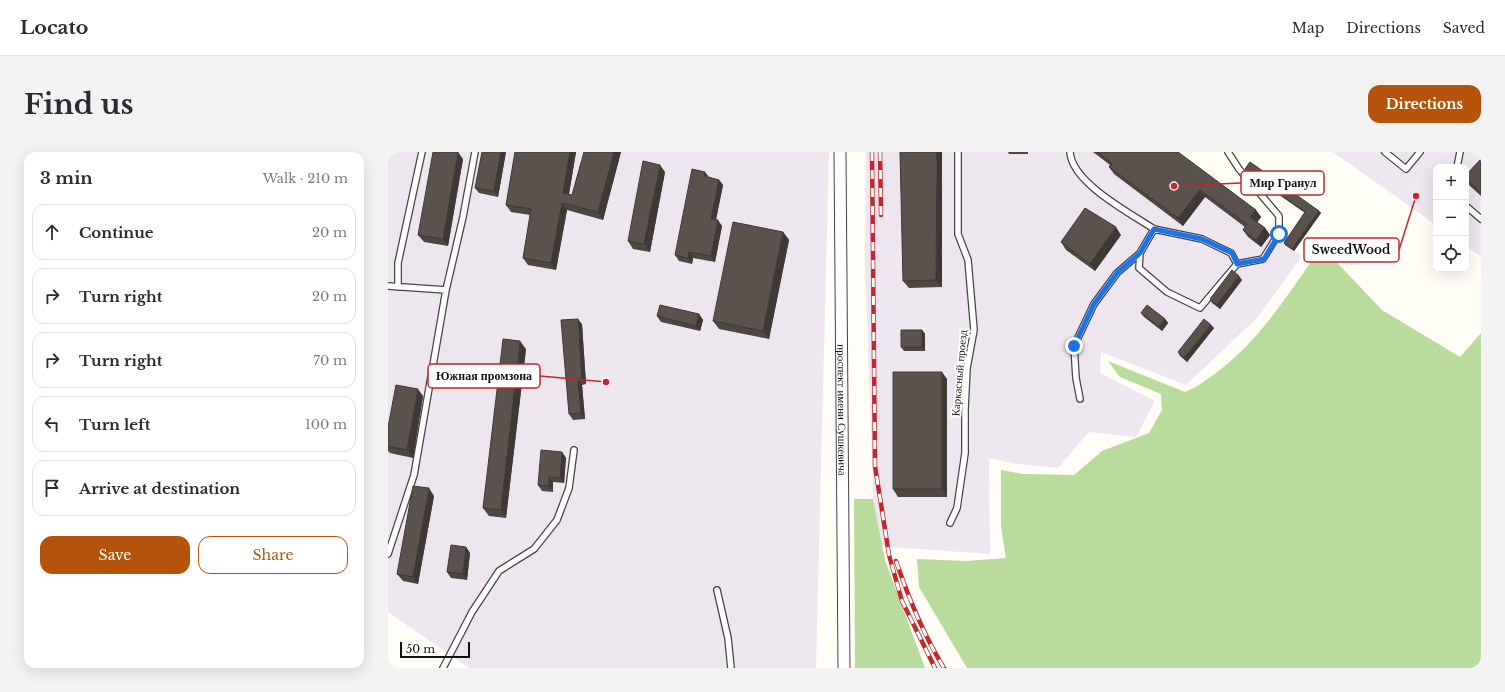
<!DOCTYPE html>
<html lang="en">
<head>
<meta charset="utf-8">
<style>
	body { margin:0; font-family:"Libre Baskerville",serif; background:#f2f2f3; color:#2b2b33 }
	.controls { position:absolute; right:12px; top:12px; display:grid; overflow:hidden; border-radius:8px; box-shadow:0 4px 16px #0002 }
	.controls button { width:36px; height:36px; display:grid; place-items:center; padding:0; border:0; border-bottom:1px solid #e1e1e2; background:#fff; color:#2b2b33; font:20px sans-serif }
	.scale { position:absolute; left:12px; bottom:10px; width:70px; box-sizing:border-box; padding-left:4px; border:2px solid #111; border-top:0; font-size:11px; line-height:14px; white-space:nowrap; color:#111; -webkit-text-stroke:3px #fff; paint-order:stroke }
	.stop { position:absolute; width:12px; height:12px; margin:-9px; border:3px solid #1a73e8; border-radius:50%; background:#fff }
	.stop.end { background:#1a73e8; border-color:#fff; box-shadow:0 1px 4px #0008 }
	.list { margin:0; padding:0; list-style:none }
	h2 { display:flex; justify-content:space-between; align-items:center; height:52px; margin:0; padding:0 16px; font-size:17px }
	h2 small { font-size:13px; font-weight:400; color:#7c7c81 }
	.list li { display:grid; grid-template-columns:26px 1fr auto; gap:12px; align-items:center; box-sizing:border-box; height:56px; margin:0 8px 8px; padding:0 8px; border:1px solid #e1e1e2; border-radius:12px }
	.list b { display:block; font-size:15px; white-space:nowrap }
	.list em { font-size:13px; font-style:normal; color:#7c7c81 }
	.actions { display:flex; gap:8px; padding:12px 16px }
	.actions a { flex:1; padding:9px 0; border:1px solid #b45309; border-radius:12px; text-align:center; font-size:14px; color:#b45309 }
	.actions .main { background:#b45309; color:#fff }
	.icon { flex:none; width:22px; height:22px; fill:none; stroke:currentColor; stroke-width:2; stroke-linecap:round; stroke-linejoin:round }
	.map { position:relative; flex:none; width:1093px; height:516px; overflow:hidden; border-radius:12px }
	header { display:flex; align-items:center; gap:24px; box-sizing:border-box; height:56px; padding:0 20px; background:#fff; border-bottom:1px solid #e1e1e2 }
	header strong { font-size:19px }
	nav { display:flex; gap:22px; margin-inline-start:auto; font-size:14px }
	.intro { display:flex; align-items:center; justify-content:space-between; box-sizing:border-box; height:96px; padding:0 24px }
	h1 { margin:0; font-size:28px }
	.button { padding:10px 18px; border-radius:12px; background:#b45309; color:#fff; font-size:14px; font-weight:700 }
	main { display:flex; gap:24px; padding:0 24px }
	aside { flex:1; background:#fff; border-radius:12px; box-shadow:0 4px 16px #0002 }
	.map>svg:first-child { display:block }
	.industrial { fill:#eee6ef }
	.forest { fill:#b9dc9c }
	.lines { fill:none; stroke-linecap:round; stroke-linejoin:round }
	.service-casing { stroke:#444; stroke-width:8 }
	.minor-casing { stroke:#444; stroke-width:13 }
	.service { stroke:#fff; stroke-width:5.5 }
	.minor { stroke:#fff; stroke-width:11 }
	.rail-casing { stroke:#c4262e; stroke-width:4.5 }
	.rail { stroke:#fff; stroke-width:3; stroke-dasharray:9; stroke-linecap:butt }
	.wall { fill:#4d4742 }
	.shaded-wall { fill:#3f3936 }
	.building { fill:#5a524d; stroke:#3f3936 }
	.route { stroke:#1a73e8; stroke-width:5 }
	.labels { text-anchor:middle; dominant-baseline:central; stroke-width:4; stroke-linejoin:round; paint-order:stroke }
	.street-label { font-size:11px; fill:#111; stroke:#fff }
	.leader { fill:none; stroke:#c4262e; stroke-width:1.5 }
	.callout-dot { fill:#c4262e; stroke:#fff; stroke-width:1.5 }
	.callout { fill:#fff; stroke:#c4262e; stroke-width:1.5 }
	.callout-label { font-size:12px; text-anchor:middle; font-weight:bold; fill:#111 }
</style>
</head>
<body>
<header>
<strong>Locato</strong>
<nav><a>Map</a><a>Directions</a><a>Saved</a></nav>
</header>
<div class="intro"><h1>Find us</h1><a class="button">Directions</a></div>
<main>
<aside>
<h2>3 min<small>Walk · 210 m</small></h2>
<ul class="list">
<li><svg class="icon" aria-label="ahead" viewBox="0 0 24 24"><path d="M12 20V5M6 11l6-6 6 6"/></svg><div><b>Continue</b></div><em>20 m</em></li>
<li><svg class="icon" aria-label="right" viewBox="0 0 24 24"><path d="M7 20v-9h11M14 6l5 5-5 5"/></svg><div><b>Turn right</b></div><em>20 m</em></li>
<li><svg class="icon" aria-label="right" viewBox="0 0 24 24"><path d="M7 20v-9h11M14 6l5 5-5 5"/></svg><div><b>Turn right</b></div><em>70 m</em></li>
<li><svg class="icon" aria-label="left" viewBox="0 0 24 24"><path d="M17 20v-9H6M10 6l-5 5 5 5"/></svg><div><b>Turn left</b></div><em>100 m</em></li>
<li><svg class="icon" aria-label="arrive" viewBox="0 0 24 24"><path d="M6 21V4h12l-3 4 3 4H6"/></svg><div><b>Arrive at destination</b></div></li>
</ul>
<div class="actions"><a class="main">Save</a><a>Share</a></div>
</aside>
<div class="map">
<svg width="1093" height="516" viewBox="0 0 1093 516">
	<rect width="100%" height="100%" fill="#fffdf5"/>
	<path class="industrial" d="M 0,0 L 441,0 L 428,516 L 81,516 L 0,460 Z
		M 478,0 L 726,0 L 737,8 L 785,0 L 873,65 L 868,73 L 914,104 L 870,165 L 798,233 L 713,200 L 712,221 L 767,249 L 748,285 L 701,280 L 670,316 L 630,312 L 601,306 L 602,402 L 487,394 L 477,111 Z
		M 945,0 L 1093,0 L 1093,105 L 1078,94 L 1078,15 L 1048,15 L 1048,73 Z"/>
	<path class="forest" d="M 937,98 L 994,158 L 1072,205 L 1093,181 L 1093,516 L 579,516 L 531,435 L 529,407 L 579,409 L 618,406 L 613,375 L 613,318 L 635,322 L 686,323 L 714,299 L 761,281 L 774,258 L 773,242 L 732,225 L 720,209 L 797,240 C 809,235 818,228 828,221 C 872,188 897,146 928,103 Z
		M 466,347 L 485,347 L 497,408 L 537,516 L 467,516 Z"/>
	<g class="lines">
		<defs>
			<path id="service" d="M 682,0 C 684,31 742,61 766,77 L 752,101 L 751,116 L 779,140 L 812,156 L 849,112 L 875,107 L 891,81 L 891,64 L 851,17 L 840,0
				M 997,0 L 1018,17 L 1032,0
				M 1069,15 L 1072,0
				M 1078,54 L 1093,67
				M 766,77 L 814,87 L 843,101 L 849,112
				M 0,134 L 58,138
				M 10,135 L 10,111 L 34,0
				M 692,247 L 688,226 L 686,194 L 706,152 L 729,121 L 752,101
				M 562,371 L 569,356 L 577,301 L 577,257 L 579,216 L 586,178 L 580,108 L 570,82 L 570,0
				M 0,402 L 26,323 L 58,138 L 75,65 L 87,0
				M 329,438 L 340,486 L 343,516
				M 55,516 L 84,460 L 111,419 L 146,397 L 169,368 L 181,336 L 186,298"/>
			<g id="minor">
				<path id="s1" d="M 452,0 L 456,516"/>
			</g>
		</defs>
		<use href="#service" class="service-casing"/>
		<use href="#minor" class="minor-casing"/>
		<use href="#service" class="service"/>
		<use href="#minor" class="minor"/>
		<defs>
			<path id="rail" d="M 484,0 L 487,314 L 501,403 L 514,449 L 547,516
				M 492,0 L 493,63
				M 508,409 C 521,447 535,482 556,516"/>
		</defs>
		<use href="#rail" class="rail-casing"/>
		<use href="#rail" class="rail"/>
	</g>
	<path class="wall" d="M 94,0 L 118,0 L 110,45 L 91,41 L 87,36 Z
		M 127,0 L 188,0 L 181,42 L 184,43 L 196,0 L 233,0 L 215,68 L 179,58 L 168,118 L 140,113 L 135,106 L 142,63 L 123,60 L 118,53 Z
		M 512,0 L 554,135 L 521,136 L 515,129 Z
		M 620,0 L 640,0 L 640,2 L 621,2 Z
		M 705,0 L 731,0 L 868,58 L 873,65 L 869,70 L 877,76 L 882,83 L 873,95 L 860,85 L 855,78 L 857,75 L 817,45 L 795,74 L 726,22 L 721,15 L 722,13 Z
		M 75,7 L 60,94 L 36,90 L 30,83 Z
		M 1093,7 L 1093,44 L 1081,33 L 1078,28 L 1078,23 Z
		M 857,17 L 933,61 L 906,99 L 897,93 L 896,91 L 917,61 L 860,21 Z
		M 277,20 L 262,100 L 245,97 L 240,89 Z
		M 321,25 L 331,28 L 335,33 L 328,68 L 334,74 L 327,110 L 305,106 L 304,112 L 291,109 L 287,103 Z
		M 395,80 L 401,88 L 381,187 L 331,177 L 325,169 Z
		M 733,83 L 707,119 L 678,98 L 673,90 Z
		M 854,128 L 832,157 L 824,151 L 822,147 Z
		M 753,161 L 777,167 L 780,171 L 774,179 L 756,165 Z
		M 311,162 L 315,168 L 312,179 L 273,170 L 269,164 Z
		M 194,172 L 198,232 L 194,233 L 197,267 L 185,268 L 181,262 Z
		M 823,173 L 826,176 L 799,210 L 792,204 L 790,200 Z
		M 534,178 L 537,182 L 537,199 L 516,199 L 513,195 Z
		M 138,197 L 118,366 L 101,364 L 95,356 Z
		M 559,227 L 559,345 L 510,345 L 505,337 Z
		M 35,244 L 25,306 L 2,301 L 0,299 L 0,275 Z
		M 174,300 L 178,306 L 176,331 L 165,330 L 165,340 L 154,339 L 150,333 Z
		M 46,344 L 30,432 L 15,429 L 9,422 Z
		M 78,395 L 82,401 L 79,428 L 63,426 L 59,420 Z"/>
	<path class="shaded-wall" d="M 70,0 L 75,7 L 60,94 L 55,87 Z
		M 113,0 L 118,0 L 110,45 L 106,39 Z
		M 182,0 L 188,0 L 180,48 L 175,41 Z
		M 226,0 L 233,0 L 215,68 L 210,60 Z
		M 549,0 L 554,0 L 554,135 L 548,128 Z
		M 272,13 L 277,20 L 262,100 L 256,92 Z
		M 317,20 L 321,25 L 316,24 Z
		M 331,28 L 335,33 L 327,72 L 323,67 Z
		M 812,38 L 817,45 L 795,74 L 790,66 Z
		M 174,51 L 179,58 L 168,118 L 163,111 Z
		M 868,58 L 873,65 L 868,72 L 862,65 Z
		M 931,59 L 933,61 L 906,99 L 904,97 Z
		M 330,68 L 334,74 L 327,110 L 323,104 Z
		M 728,75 L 733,83 L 707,119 L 702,112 Z
		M 877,76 L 882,83 L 873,95 L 868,88 Z
		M 395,80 L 401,88 L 381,187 L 375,179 Z
		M 301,100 L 305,106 L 304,112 L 300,106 Z
		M 851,124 L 854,128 L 832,157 L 829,153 Z
		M 311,162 L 315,168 L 312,179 L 308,174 Z
		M 190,167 L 194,172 L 198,232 L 194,227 Z
		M 777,167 L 780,171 L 774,179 L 771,175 Z
		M 823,173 L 826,176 L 799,210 L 796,206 Z
		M 534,178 L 537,182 L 537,199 L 534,195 Z
		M 132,189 L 138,197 L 118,366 L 113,358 Z
		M 554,220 L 559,227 L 559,345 L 554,337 Z
		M 190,227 L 194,233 L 197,267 L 193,261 Z
		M 30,237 L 35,244 L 25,306 L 19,298 Z
		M 174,300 L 178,306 L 176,331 L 172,326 Z
		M 161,325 L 165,330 L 165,340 L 161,334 Z
		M 41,336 L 46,344 L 30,432 L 25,425 Z
		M 78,395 L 82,401 L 79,428 L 75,422 Z"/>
	<path class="building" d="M 45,0 L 70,0 L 55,87 L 30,83 Z
		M 94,0 L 113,0 L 106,39 L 87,36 Z
		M 127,0 L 182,0 L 175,41 L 184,43 L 196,0 L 226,0 L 210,60 L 174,51 L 163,111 L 135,106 L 143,57 L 118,53 Z
		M 512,0 L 549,0 L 548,128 L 515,129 Z
		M 709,0 L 790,0 L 868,58 L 862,65 L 877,76 L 868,88 L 855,78 L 859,72 L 812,38 L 790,66 L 721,15 L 724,11 Z
		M 1093,7 L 1093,41 L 1078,27 L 1078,23 Z
		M 255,9 L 272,13 L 256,92 L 240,89 Z
		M 862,10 L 931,59 L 904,97 L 896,91 L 917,60 L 859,19 L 857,17 Z
		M 304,17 L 317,20 L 316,24 L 331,28 L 323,67 L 330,68 L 323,104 L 301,100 L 300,106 L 287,103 Z
		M 697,56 L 728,75 L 702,112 L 673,90 Z
		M 345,70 L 395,80 L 375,179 L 325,169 Z
		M 844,118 L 851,124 L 829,153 L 822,147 Z
		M 272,153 L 311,162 L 308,174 L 269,164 Z
		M 759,153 L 777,167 L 771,175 L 753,161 Z
		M 190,167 L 194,227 L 190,227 L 193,261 L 181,262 L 173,168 Z
		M 816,167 L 823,173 L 796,206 L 790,200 Z
		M 513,178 L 534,178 L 534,195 L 513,195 Z
		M 115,187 L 132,189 L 113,358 L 95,356 Z
		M 505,220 L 554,220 L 554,337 L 505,337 Z
		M 8,233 L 30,237 L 19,298 L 0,294 L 0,275 Z
		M 153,298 L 174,300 L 172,326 L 161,325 L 161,334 L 150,333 Z
		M 25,334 L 41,336 L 25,425 L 9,422 Z
		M 63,393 L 78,395 L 75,422 L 59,420 Z"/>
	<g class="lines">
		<path class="route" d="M 686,194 L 706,152 L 729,121 L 752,101 L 766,77 L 814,87 L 844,101 L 849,112 L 876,107 L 891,82"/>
	</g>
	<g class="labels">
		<g class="street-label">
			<text transform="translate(571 221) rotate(-85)">Каркасный проезд</text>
			<text stroke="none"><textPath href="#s1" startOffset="258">проспект имени Сушкевича</textPath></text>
		</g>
	</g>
	<path class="leader" d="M786 34L853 31M1028 44L1011 98M218 230L152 224"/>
	<g class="callout-dot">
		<circle cx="786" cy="34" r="4"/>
		<circle cx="1028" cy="44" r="4"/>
		<circle cx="218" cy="230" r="4"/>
	</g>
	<g class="callout">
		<rect x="853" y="19" width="83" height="24" rx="4"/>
		<rect x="916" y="86" width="95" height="24" rx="4"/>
		<rect x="40" y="212" width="112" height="24" rx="4"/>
	</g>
	<g class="callout-label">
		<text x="895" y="35">Мир Гранул</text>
		<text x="963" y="102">SweedWood</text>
		<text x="96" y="228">Южная промзона</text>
	</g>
</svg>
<div class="controls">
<button>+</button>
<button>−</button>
<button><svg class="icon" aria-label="locate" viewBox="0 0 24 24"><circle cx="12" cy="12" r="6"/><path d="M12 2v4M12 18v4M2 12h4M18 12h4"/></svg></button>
</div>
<div class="scale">50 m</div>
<div class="stop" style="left:891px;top:82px"></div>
<div class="stop end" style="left:686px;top:194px"></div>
</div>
</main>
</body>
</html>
